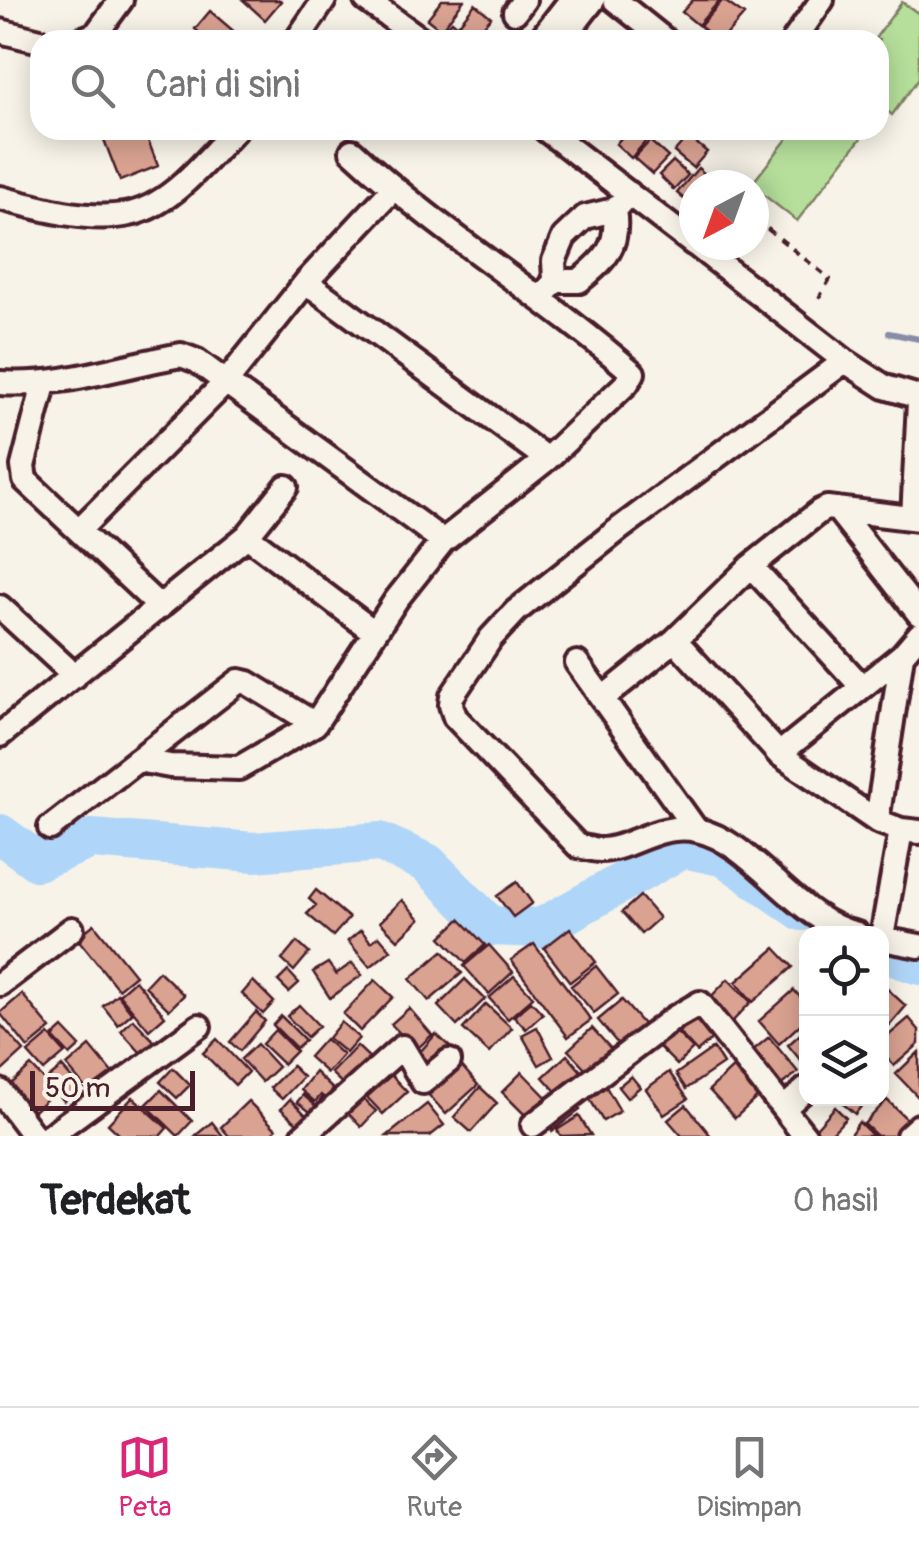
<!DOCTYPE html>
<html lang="id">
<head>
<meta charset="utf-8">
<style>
	body { margin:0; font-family:Pangolin,sans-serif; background:#f6f6f6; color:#202124 }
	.controls { position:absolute; right:30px; bottom:30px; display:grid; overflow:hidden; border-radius:20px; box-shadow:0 5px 25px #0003 }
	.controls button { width:90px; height:90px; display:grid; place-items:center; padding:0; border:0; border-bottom:2px solid #e0e0e0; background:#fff; color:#202124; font:50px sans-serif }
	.compass { position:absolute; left:679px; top:170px; width:90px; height:90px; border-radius:50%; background:#fff; box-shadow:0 5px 25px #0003; rotate:221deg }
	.scale { position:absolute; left:30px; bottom:25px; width:165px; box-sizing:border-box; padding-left:10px; border:5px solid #4a1f2b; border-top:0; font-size:28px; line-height:35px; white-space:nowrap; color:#4a1f2b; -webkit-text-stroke:8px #f7f3e8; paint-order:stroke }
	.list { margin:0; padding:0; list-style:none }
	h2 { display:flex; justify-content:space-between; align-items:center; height:130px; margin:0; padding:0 40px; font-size:42px }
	h2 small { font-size:32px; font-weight:400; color:#757577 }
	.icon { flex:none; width:55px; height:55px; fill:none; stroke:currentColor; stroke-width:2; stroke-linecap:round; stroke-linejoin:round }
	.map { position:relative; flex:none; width:919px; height:1136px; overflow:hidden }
	.search { position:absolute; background:#fff; box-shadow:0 5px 25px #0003; left:30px; right:30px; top:30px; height:110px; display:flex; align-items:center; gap:25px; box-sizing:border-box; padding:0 35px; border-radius:30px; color:#757577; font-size:38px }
	.sheet { height:270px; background:#fff }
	nav { display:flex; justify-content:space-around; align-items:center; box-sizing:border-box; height:140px; border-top:2px solid #e0e0e0; background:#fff; font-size:28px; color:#757577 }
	nav a { display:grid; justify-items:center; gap:5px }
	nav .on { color:#db2777 }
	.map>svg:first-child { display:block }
	.green { fill:#b6df9b; stroke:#807f63; stroke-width:2.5 }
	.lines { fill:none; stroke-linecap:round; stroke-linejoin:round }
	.stream { stroke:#878da7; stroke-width:6 }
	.river { stroke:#afd6f9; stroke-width:40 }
	.building { fill:#d9a291; stroke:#4a1f2b; stroke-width:2.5 }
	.minor-casing { stroke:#4a1f2b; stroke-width:30 }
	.path { stroke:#4a1f2b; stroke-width:4; stroke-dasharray:8 8; stroke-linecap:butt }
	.minor { stroke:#f7f3e8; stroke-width:22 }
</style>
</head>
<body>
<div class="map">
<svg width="919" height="1136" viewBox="0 0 919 1136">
	<rect width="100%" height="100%" fill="#f7f3e8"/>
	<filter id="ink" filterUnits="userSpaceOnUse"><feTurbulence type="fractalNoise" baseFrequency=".01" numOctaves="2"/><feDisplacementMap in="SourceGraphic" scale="20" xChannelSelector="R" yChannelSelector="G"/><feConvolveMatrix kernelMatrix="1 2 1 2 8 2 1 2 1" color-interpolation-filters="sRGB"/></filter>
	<g filter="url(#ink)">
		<path class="green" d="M 902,2 L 919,14 L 919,78 L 892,115 L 879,104 L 879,40 L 874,40 Z
			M 794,130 L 861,130 L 865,133 L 797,221 L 751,185 Z"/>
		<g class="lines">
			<path class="stream" d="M 889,333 L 919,339"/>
			<path class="river" d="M 0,834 L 37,861 L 92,839 L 254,852 L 380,842 L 427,863 L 490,926 L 541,928 L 683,848 L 725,857 L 802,911
				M 882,952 L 919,965"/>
		</g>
		<path class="building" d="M 243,0 L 280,0 L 281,1 L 265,20 Z
			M 442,0 L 464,0 L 441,30 L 427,19 Z
			M 693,0 L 720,0 L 698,25 L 682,12 Z
			M 723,0 L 744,15 L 722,40 L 716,40 L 700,26 Z
			M 475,4 L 491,17 L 473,38 L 458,25 Z
			M 210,11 L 244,40 L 207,40 L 195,29 Z
			M 452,21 L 466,33 L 460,40 L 446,40 L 440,34 Z
			M 106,130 L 144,130 L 158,166 L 120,181 L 101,132 Z
			M 628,130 L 636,130 L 647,140 L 631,158 L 616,144 Z
			M 688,136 L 707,152 L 693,168 L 674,152 Z
			M 650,141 L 668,157 L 652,174 L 634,158 Z
			M 673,161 L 688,175 L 674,190 L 659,175 Z
			M 698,168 L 713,181 L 710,185 L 694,185 L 692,206 L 677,193 Z
			M 517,882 L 532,903 L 513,917 L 497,896 Z
			M 316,890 L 349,918 L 333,936 L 307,914 L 316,905 L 309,899 Z
			M 640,896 L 659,918 L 641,934 L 622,912 Z
			M 402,900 L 420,919 L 398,940 L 380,922 Z
			M 460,919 L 485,945 L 466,963 L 441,937 Z
			M 94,924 L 135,975 L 118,989 L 77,938 Z
			M 570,928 L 596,962 L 570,982 L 544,948 Z
			M 361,930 L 371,942 L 379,936 L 391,950 L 370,967 L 348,941 Z
			M 297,942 L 309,953 L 294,971 L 282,960 Z
			M 534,944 L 591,1020 L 568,1037 L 511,960 Z
			M 489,945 L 513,972 L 489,994 L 464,966 Z
			M 775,948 L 793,967 L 753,1002 L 736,982 Z
			M 443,951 L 462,973 L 429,1001 L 410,979 Z
			M 328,963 L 336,974 L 352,963 L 362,975 L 330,998 L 313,972 Z
			M 596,966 L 618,994 L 594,1013 L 571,986 Z
			M 159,971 L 184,995 L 169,1010 L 145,986 Z
			M 288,971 L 299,983 L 289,992 L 278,981 Z
			M 514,976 L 533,997 L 508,1019 L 489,998 Z
			M 465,979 L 485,999 L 457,1026 L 438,1006 Z
			M 728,979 L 751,1002 L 730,1024 L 707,1001 Z
			M 135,980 L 165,1016 L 149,1030 L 119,994 Z
			M 375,980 L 393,997 L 360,1031 L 343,1014 Z
			M 253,981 L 274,1002 L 263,1014 L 242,994 Z
			M 882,984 L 906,1006 L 889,1026 L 882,1020 Z
			M 794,990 L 806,1004 L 806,1019 L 779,1044 L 759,1021 Z
			M 22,994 L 51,1029 L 28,1048 L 0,1013 Z
			M 117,994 L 132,1013 L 118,1025 L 103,1006 Z
			M 622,1000 L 648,1030 L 623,1050 L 598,1020 Z
			M 531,1001 L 543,1014 L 526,1029 L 514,1016 Z
			M 486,1004 L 512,1028 L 489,1053 L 463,1029 Z
			M 299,1005 L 319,1026 L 307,1037 L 287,1016 Z
			M 699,1006 L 721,1031 L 697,1052 L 674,1027 Z
			M 409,1008 L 432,1035 L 416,1050 L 391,1024 Z
			M 256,1012 L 265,1021 L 240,1051 L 230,1042 Z
			M 281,1016 L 305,1040 L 296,1048 L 273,1025 Z
			M 909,1018 L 919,1030 L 919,1044 L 894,1066 L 882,1052 L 882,1041 Z
			M 133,1019 L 155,1042 L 142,1054 L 121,1031 Z
			M 341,1022 L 359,1038 L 346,1053 L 328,1038 Z
			M 0,1024 L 24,1051 L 0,1073 Z
			M 670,1026 L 693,1049 L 677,1065 L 654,1042 Z
			M 537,1027 L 553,1057 L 539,1065 L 522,1035 Z
			M 63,1028 L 80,1046 L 70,1055 L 53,1037 Z
			M 592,1028 L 612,1050 L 589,1072 L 568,1050 Z
			M 806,1029 L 806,1067 L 788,1045 Z
			M 275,1030 L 296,1051 L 283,1064 L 262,1044 Z
			M 436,1034 L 451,1048 L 426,1074 L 412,1061 Z
			M 49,1035 L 65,1053 L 44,1071 L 28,1053 Z
			M 769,1037 L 798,1072 L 780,1086 L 751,1052 Z
			M 217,1039 L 248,1072 L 235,1085 L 203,1053 Z
			M 325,1039 L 343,1055 L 327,1073 L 309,1057 Z
			M 257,1044 L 278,1067 L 262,1082 L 241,1059 Z
			M 90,1046 L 114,1075 L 91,1095 L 67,1066 Z
			M 357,1046 L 376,1064 L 350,1091 L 331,1073 Z
			M 713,1048 L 723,1064 L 686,1089 L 676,1074 Z
			M 919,1052 L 919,1098 L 896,1074 Z
			M 567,1055 L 586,1077 L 562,1098 L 543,1077 Z
			M 460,1064 L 478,1085 L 446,1114 L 427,1093 Z
			M 737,1064 L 763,1092 L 735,1118 L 709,1090 Z
			M 31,1066 L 55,1091 L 34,1111 L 10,1085 Z
			M 292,1066 L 303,1077 L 282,1099 L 270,1088 Z
			M 62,1067 L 80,1088 L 64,1101 L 46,1080 Z
			M 173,1068 L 190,1085 L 177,1098 L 160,1082 Z
			M 315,1072 L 341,1097 L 332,1105 L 321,1095 L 315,1102 L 301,1090 Z
			M 388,1072 L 407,1092 L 383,1114 L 365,1095 Z
			M 522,1072 L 550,1101 L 530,1120 L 502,1092 Z
			M 669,1072 L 688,1099 L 664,1115 L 646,1089 Z
			M 631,1076 L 640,1087 L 627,1098 L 618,1087 Z
			M 601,1078 L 620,1111 L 603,1121 L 583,1088 Z
			M 480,1087 L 497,1103 L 471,1132 L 454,1117 Z
			M 161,1090 L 192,1121 L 178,1136 L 146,1105 Z
			M 303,1095 L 316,1106 L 322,1098 L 331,1108 L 317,1117 L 297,1102 Z
			M 133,1097 L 167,1128 L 160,1136 L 121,1136 L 108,1124 Z
			M 361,1097 L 376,1111 L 361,1127 L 347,1112 Z
			M 836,1098 L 868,1098 L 855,1114 Z
			M 290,1099 L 313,1122 L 306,1131 L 281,1109 Z
			M 572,1099 L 580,1110 L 552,1131 L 543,1120 Z
			M 887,1100 L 910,1122 L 897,1136 L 877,1136 L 864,1124 Z
			M 248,1101 L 276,1129 L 269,1136 L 229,1136 L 221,1127 Z
			M 427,1104 L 444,1125 L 430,1136 L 387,1136 Z
			M 686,1105 L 711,1136 L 682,1136 L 668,1120 Z
			M 835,1107 L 846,1118 L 829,1136 L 809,1136 Z
			M 579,1116 L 591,1135 L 561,1136 L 557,1130 Z
			M 212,1122 L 223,1136 L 195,1136 Z
			M 859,1122 L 870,1133 L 874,1136 L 849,1136 Z"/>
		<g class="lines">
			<defs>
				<path id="minor" d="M 366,0 L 422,40
					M 615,0 L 665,40
					M 515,12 L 524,0
					M 0,31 L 40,41
					M 81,40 L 96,34 L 121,0
					M 297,40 L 324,0
					M 540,40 L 571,0
					M 562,40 L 593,0
					M 794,40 L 822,0
					M 546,130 L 694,244
					M 0,198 C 38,208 84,221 124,215 C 169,209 206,160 235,130
					M 696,245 L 845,361 L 885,387 L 919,397
					M 555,281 L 579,281 C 606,259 620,246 614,210
					M 306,282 L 547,459
					M 541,298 L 555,281 L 554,261 L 564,237 L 585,217 L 614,210 L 629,193
					M 845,361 L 619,529 L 516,611 L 491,638 L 452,696 L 451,705 L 455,717 L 578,846 C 585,847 593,850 600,850 C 630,850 657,822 697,830 C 754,842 796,921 857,934
					M 0,383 C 63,387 119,366 181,355 L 197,361 L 443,541
					M 44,384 L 23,466 L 25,480 L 160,607
					M 837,509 L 919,614
					M 913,518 L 919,402
					M 80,529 L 227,381 L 306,282 L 393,189
					M 247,536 L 286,487
					M 751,566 L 862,687
					M 0,607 L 75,676
					M 675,640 L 779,754 L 877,821 L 901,830 L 919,832
					M 577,663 L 696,830
					M 603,698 L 675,640 L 751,566 L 820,511 L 827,508 L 919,519
					M 0,735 L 247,536 L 374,632
					M 779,754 L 902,655 L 919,635
					M 137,760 L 170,766 L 239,768 L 315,724 L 396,600 L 443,541 L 547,459 L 627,383 L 633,373 C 542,294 439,232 352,151
					M 877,821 L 902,655
					M 50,828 L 239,681 L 248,683 L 315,724
					M 882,937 L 901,830
					M 882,939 L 919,946
					M 0,984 L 72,929
					M 0,1091 L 34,1136
					M 784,1108 L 806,1089
					M 533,1125 L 674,1018 L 700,1003 L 805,1136
					M 49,1136 L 199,1026
					M 303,1136 L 402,1047 L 423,1082 L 449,1061
					M 908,1136 L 919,1126"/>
			</defs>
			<use href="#minor" class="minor-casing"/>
			<path class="path" d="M 754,224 L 759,222 L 830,279 L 819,298"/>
			<use href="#minor" class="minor"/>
		</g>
	</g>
</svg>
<div class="controls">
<button><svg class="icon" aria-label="locate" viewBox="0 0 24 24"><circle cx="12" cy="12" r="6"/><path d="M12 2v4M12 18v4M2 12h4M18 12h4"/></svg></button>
<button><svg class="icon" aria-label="layers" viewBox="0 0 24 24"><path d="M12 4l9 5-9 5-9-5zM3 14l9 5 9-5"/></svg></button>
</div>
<svg class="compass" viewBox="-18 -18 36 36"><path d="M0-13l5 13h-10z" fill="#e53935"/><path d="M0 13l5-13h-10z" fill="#757577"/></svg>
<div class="scale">50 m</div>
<div class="search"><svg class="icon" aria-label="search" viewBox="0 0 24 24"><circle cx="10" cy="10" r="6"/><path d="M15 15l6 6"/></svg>Cari di sini</div>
</div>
<section class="sheet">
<h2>Terdekat<small>0 hasil</small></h2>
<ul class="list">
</ul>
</section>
<nav>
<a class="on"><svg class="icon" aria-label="map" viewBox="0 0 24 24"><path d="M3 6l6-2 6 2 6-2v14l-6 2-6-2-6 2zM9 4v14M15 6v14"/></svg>Peta</a>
<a><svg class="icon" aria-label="directions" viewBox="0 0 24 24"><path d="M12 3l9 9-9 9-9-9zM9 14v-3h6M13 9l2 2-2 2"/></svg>Rute</a>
<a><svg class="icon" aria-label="saved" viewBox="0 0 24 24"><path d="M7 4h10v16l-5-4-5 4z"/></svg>Disimpan</a>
</nav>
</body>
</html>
